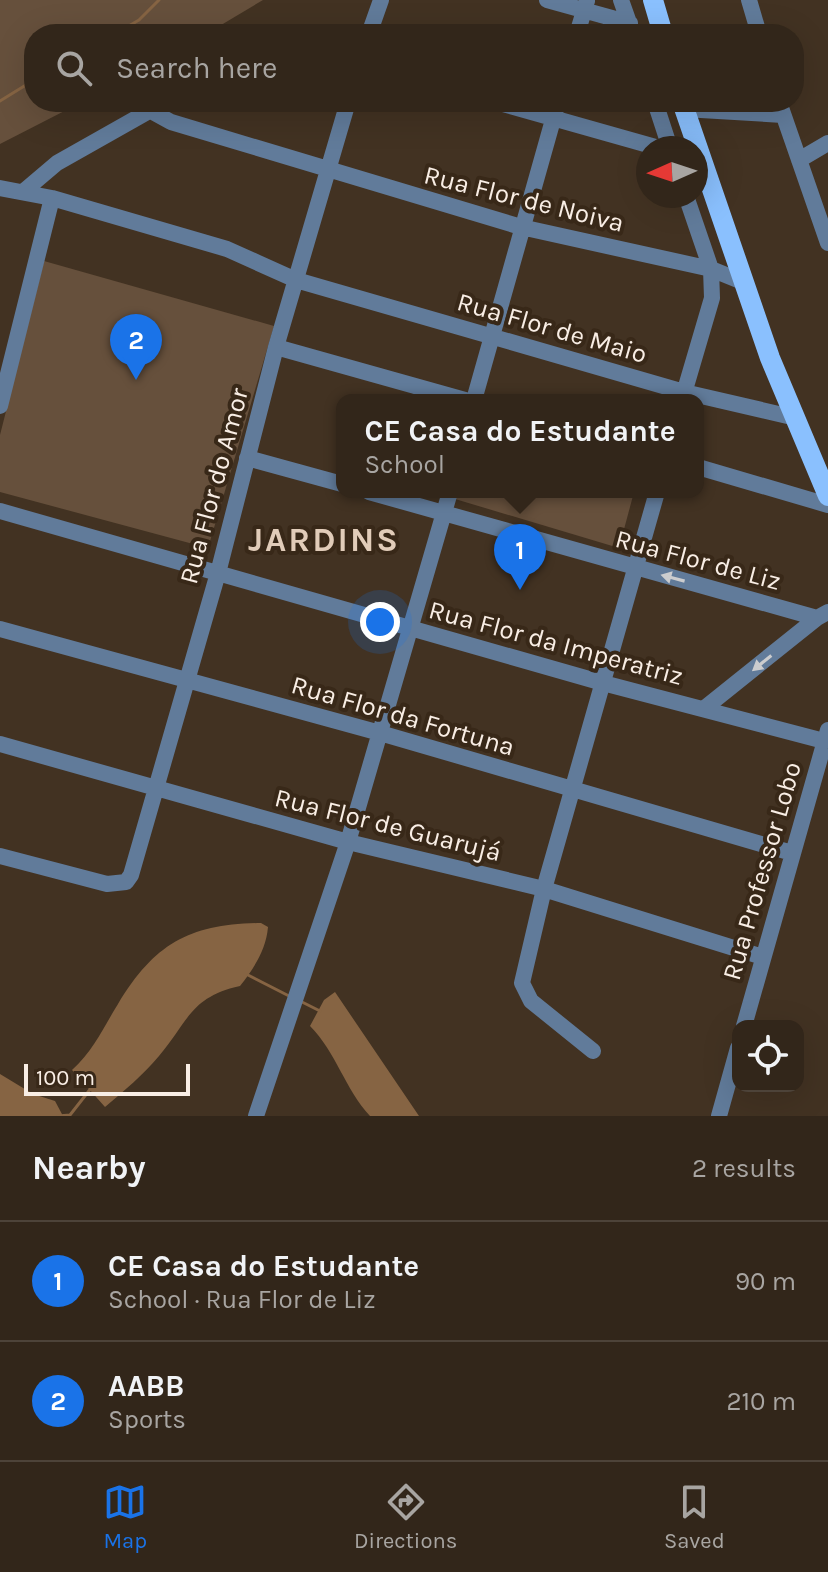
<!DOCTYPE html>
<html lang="en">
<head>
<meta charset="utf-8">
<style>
	body { margin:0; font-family:Karla,sans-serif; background:#3a2e23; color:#f1f3f6 }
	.controls { position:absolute; right:24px; bottom:24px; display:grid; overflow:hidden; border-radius:16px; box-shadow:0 8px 32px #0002 }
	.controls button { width:72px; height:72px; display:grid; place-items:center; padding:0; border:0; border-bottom:2px solid #4d4339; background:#32261a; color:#f1f3f6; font:40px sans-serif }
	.compass { position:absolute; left:636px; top:136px; width:72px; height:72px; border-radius:50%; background:#32261a; box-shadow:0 8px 32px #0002; rotate:267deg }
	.scale { position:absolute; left:24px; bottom:20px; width:166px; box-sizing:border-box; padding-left:8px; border:4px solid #f9eee5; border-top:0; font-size:22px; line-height:28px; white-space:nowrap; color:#f9eee5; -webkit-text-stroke:6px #382818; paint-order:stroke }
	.you { position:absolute; left:380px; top:622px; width:28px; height:28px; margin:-20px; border:6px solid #fff; border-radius:50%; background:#1a73e8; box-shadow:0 0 0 12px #1a73e833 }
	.badge { display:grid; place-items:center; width:52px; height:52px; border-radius:50%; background:#1a73e8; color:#fff; font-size:26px; font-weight:700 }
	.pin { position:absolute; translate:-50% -66px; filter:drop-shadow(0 2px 4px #0008) }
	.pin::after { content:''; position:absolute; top:42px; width:28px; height:24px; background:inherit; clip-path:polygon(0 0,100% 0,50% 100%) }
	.popup { position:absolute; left:336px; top:394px; width:368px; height:104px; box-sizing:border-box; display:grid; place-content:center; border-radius:16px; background:#32261a; filter:drop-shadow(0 2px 6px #0005); font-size:26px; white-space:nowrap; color:#a8a5a2 }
	.popup b { font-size:30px; color:#f1f3f6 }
	.popup::after { content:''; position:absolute; left:50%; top:100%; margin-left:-16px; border:16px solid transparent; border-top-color:#32261a }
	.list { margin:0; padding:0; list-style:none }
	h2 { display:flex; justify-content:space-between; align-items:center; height:104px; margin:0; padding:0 32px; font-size:34px }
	h2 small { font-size:26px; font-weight:400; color:#a8a5a2 }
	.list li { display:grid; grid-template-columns:52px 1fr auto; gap:24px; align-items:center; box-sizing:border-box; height:120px; padding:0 32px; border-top:2px solid #4d4339 }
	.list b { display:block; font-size:30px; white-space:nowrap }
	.list p { margin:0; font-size:26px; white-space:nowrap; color:#a8a5a2 }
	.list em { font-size:26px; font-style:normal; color:#a8a5a2 }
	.icon { flex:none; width:44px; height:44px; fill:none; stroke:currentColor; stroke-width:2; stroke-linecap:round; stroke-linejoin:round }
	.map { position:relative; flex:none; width:828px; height:1116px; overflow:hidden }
	.search { position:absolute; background:#32261a; box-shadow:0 8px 32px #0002; left:24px; right:24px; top:24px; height:88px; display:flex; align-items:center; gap:20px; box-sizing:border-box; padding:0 28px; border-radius:32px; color:#a8a5a2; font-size:30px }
	.sheet { height:344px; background:#32261a }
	nav { display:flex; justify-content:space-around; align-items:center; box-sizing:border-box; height:112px; border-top:2px solid #4d4339; background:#32261a; font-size:22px; color:#a8a5a2 }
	nav a { display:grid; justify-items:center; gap:4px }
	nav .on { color:#1a73e8 }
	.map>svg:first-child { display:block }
	.green { fill:#66503c }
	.water { fill:#866443 }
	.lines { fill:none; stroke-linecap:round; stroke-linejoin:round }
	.stream { stroke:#866443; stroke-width:3 }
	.minor { stroke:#617b9a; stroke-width:16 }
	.major { stroke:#8ac0fe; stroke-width:20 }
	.oneway { fill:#cbccce }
	.labels { text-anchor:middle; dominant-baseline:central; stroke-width:8; stroke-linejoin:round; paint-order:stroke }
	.street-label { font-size:26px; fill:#f9eee5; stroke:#382818 }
	.district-label { font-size:34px; font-weight:bold; letter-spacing:2px; fill:#e1ccb9; stroke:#382818 }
</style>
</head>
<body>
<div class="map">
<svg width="828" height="1116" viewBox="0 0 828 1116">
	<rect width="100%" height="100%" fill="#423222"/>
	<path class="green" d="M 0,0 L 263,0 L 206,34 L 34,34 L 34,102 L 82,102 L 0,144 Z
		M 44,261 L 274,326 L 208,548 L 0,492 L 0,435 Z
		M 457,492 L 634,492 L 619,548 L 455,499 Z"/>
	<path class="water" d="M 261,923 L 268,927 C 266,950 254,968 240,986 C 190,997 188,1022 159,1056 C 143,1075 124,1091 105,1107 L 72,1070 C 94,1050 103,1028 118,1004 C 155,943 190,924 261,923 Z
		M 335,992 L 419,1116 L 370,1116 C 345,1089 336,1052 310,1026 L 324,1000 Z
		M 0,1074 L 33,1094 L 55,1101 L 63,1116 L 0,1116 Z"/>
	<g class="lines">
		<path class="stream" d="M 115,34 L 139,20 L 159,0
			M 0,101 L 34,80
			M 248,975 L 291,997
			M 302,1002 L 320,1011
			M 58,1116 L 70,1115 L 92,1087"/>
		<path class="minor" d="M 547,0 L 630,23
			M 621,0 L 633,34
			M 749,0 L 759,34
			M 369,34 L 381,0
			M 577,34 L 587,1
			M 496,102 L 659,148
			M 655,102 L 670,148
			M 779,102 L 828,243
			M 684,109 L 783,115
			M 151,111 L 171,122 L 521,227 L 711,269 L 743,282
			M 799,160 L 828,143
			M 0,188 L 52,198 L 227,249 L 296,280 L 684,392 L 796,418
			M 24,191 L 57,163 L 165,102
			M 276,347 L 465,400
			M 474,400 L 558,102
			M 682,400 L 712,298 L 711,269 L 686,196
			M 0,406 L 52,198
			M 247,458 L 342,484
			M 698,467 L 828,505
			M 369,492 L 817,618 L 828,612
			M 0,511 L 603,683 L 824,741
			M 0,629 L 380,733 L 792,853
			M 706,707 L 817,618
			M 0,744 L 348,842 L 544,889 L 763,957
			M 0,856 L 107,884 L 126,882 L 131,875 L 218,573 L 276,347 L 348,102
			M 744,1026 L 828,730
			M 593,1051 L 531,1001 L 522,983 L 544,889 L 657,492
			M 256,1116 L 348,842 L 450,492
			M 719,1116 L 738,1048"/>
		<path class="major" d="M 653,0 L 663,34
			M 682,102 L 770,358 L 828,496"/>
	</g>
	<defs><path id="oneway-solid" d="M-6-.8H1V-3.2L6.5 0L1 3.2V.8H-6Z" transform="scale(2)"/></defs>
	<g class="oneway">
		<use href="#oneway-solid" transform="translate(673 578) rotate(-165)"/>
		<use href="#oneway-solid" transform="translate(762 663) rotate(141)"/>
	</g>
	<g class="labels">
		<g class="street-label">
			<text transform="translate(524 199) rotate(14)">Rua Flor de Noiva</text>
			<text transform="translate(552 328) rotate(16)">Rua Flor de Maio</text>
			<text transform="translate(214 486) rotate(-75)">Rua Flor do Amor</text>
			<text transform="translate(698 560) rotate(15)">Rua Flor de Liz</text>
			<text transform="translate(556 643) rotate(15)">Rua Flor da Imperatriz</text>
			<text transform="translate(403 716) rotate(16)">Rua Flor da Fortuna</text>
			<text transform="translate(388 825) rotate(14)">Rua Flor de Guarujá</text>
			<text transform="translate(762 871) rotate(-74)">Rua Professor Lobo</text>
		</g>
		<g class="district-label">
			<text x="324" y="540">JARDINS</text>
		</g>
	</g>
</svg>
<div class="controls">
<button><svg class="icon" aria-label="locate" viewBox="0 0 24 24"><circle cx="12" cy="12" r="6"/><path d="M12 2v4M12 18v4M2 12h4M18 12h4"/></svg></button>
</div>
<svg class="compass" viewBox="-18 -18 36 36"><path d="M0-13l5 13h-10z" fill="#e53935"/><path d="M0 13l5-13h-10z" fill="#a8a5a2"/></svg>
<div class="scale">100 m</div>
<div class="you"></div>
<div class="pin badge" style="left:520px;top:590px">1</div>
<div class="popup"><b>CE Casa do Estudante</b>School</div>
<div class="pin badge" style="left:136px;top:380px">2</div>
<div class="search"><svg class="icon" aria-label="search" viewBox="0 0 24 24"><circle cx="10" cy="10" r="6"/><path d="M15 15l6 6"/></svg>Search here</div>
</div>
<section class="sheet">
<h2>Nearby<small>2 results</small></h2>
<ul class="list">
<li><span class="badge">1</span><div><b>CE Casa do Estudante</b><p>School · Rua Flor de Liz</p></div><em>90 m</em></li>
<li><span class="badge">2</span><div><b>AABB</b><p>Sports</p></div><em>210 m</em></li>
</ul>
</section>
<nav>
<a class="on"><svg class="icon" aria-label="map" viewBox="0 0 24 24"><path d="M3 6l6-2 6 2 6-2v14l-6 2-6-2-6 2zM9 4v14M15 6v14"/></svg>Map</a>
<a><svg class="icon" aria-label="directions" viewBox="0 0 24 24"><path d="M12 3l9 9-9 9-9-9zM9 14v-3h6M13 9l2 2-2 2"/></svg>Directions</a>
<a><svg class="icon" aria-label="saved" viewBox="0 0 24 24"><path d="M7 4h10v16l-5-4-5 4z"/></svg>Saved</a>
</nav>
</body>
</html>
